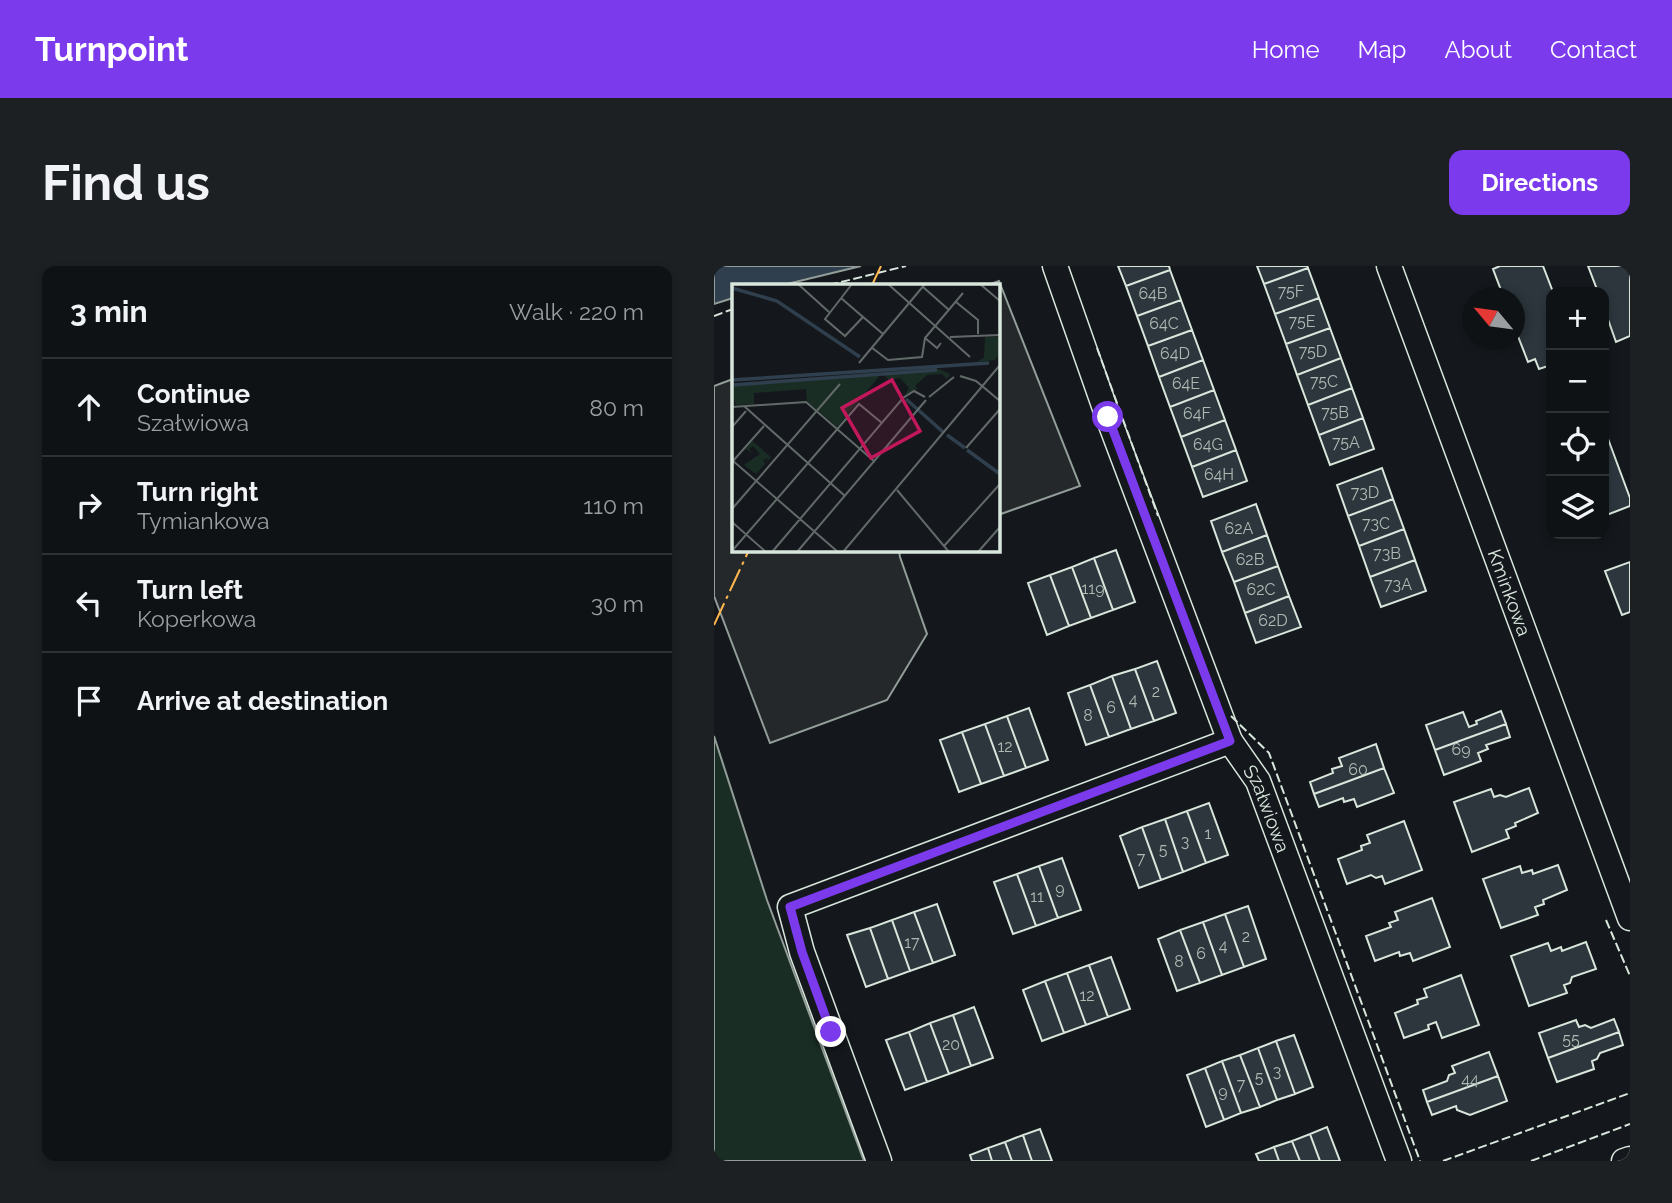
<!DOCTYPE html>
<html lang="en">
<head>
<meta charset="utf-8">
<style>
	body { margin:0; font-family:Raleway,sans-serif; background:#1d2022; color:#f1f3f6 }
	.controls { position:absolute; right:21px; top:21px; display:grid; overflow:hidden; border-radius:14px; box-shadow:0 4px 10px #0003 }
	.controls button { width:63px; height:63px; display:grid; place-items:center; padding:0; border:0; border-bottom:2px solid #2f3234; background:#0f1215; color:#f1f3f6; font:35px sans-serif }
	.compass { position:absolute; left:748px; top:21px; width:63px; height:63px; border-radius:50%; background:#0f1215; box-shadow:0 4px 10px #0003; rotate:299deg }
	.stop { position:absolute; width:21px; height:21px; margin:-16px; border:5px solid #7c3aed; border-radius:50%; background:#fff }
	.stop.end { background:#7c3aed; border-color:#fff; box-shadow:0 2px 7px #0008 }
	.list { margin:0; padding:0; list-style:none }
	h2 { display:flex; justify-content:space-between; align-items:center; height:91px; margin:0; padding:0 28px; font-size:30px }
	h2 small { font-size:23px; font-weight:400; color:#9b9ea0 }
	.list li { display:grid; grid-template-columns:46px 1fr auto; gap:21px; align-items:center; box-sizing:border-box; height:98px; padding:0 28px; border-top:2px solid #2f3234 }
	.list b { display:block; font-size:26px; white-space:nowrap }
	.list p { margin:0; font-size:23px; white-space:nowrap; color:#9b9ea0 }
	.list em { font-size:23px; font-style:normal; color:#9b9ea0 }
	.icon { flex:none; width:38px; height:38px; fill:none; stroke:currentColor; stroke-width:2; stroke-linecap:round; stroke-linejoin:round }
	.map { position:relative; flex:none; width:916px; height:895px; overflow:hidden; border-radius:14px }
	header { display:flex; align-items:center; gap:42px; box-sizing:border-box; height:98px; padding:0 35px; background:#7c3aed; color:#fff }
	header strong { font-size:33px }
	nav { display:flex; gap:38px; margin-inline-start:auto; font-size:24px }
	.intro { display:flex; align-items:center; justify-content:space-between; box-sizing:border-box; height:168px; padding:0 42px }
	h1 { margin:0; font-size:49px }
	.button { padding:18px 32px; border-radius:14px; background:#7c3aed; color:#fff; font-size:24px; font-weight:700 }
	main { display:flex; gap:42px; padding:0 42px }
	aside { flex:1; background:#0f1215; border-radius:14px; box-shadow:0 4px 10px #0003 }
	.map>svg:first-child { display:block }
	.green { fill:#1a2d24; stroke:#939e99; stroke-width:2 }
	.parking { fill:#24282b; stroke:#939e99; stroke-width:2 }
	.water { fill:#2f3f4d; stroke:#939e99; stroke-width:2 }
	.building { fill:#2c363c; stroke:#d8e6dc; stroke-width:2 }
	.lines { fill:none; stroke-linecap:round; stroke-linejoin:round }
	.street-casing { stroke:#d8e6dc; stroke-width:27 }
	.street { stroke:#14181c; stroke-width:24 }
	.fence { stroke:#d8e6dc; stroke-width:2; stroke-dasharray:9 3.5; stroke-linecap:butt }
	.power { stroke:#ffb74d; stroke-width:2; stroke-dasharray:24 5 3.5 5; stroke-linecap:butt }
	.route { stroke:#7c3aed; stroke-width:9 }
	.labels { text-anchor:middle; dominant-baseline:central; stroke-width:5; stroke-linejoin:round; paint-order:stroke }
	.number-label { font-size:16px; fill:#adbab4 }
	.street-label { font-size:19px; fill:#d8e6dc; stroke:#14181c }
	.inset-river { fill:none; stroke:#2f3f4d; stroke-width:3.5 }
	.inset-road { fill:none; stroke:#626a69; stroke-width:2 }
	.view { fill:#c2185b; fill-opacity:0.15; stroke:#c2185b; stroke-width:3.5 }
	.inset-edge { fill:none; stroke:#d8e6dc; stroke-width:3.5 }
</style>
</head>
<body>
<header>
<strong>Turnpoint</strong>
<nav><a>Home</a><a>Map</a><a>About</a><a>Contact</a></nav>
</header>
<div class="intro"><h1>Find us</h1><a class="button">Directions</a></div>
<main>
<aside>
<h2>3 min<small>Walk · 220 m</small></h2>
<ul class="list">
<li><svg class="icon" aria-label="ahead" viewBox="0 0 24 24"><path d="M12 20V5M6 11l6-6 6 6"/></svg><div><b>Continue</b><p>Szałwiowa</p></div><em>80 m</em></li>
<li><svg class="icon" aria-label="right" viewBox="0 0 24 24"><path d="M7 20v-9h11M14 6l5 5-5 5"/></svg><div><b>Turn right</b><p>Tymiankowa</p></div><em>110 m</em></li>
<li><svg class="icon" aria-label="left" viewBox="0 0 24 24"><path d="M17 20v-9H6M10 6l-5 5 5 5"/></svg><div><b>Turn left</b><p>Koperkowa</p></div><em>30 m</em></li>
<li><svg class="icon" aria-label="arrive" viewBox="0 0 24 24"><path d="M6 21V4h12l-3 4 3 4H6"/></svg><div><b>Arrive at destination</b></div></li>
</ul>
</aside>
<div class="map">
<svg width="916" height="895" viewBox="0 0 916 895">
	<rect width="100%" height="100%" fill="#14181c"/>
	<path class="green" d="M 0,470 L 53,634 L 150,895 L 0,895 Z"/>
	<path class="parking" d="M 285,15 L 366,220 L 284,249 L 284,19 L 274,19 Z
		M 19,113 L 19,284 L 188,284 L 185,285 L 186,291 L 213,368 L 173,434 L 56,477 L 0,330 L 0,120 Z"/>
	<path class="water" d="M 0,0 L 147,0 L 69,19 L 19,19 L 19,32 L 0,38 Z"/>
	<path class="building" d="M 404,0 L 455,0 L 456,4 L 412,20 Z
		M 543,0 L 593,0 L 594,2 L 550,18 Z
		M 786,0 L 829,0 L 839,26 L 837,26 L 837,99 L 825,103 L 821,93 L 814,96 L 800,60 L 808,57 L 800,39 L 800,32 L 790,32 L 779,3 Z
		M 874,0 L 916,0 L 916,70 L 902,76 L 890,42 L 890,26 L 884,26 Z
		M 594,2 L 605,32 L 561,48 L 550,18 Z
		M 456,4 L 467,34 L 423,50 L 412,20 Z
		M 605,32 L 616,62 L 572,78 L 561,48 Z
		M 467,34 L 478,64 L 434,80 L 423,50 Z
		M 616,62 L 627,92 L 583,109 L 572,78 Z
		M 478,64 L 489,94 L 445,111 L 434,80 Z
		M 627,92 L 638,122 L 594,139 L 583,109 Z
		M 489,94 L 500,124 L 456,141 L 445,111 Z
		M 638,122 L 649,152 L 605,169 L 594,139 Z
		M 500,124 L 511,154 L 467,171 L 456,141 Z
		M 649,152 L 660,183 L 616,199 L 605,169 Z
		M 511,154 L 522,184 L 478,201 L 467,171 Z
		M 890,162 L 916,232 L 916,240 L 890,250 Z
		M 522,184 L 533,215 L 489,231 L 478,201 Z
		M 668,202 L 679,233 L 634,250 L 623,219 Z
		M 679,233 L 690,263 L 645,280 L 634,250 Z
		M 542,238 L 553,269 L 508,286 L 497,255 Z
		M 690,263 L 701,294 L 656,311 L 645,280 Z
		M 553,269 L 564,300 L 520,316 L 508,286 Z
		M 402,284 L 421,336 L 399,344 L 380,292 Z
		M 380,292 L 399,344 L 377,352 L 358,301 Z
		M 701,294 L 712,325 L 667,341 L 656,311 Z
		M 916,296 L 916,346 L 908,349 L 891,305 Z
		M 564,300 L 575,330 L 531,347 L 520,316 Z
		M 358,301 L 377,352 L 355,360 L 336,309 Z
		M 336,309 L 355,360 L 333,369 L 314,317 Z
		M 575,330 L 587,361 L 542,377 L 531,347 Z
		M 443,395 L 462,447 L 440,455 L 421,403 Z
		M 421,403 L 440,455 L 417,463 L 398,410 Z
		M 398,410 L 417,463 L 395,471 L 376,419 Z
		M 376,419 L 395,471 L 372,479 L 354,427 Z
		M 315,442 L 334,494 L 312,502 L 293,450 Z
		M 787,445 L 792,458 L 721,484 L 712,459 L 749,446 L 755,461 L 763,458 L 762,455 Z
		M 293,450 L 312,502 L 290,510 L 271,458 Z
		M 271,458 L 290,510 L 267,518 L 248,466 Z
		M 792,458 L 796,471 L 772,479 L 774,483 L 764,487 L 767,495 L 730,509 L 721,484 Z
		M 248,466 L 267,518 L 245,526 L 226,474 Z
		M 662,478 L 670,502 L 600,528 L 596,516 L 619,507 L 618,503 L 628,500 L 625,492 Z
		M 670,502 L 680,527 L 643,541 L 640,533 L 630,536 L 629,532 L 605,541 L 600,528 Z
		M 815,522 L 824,547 L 801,557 L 802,560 L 792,564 L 795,572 L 758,586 L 740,536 L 777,523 L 780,531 L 786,529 L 792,531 Z
		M 495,537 L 514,589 L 492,597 L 473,545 Z
		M 473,545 L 492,597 L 469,606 L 451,553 Z
		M 451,553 L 469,606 L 447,614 L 428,561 Z
		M 690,555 L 708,604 L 671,618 L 668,610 L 662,612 L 657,609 L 633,618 L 624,593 L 648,584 L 647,580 L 656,577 L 653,569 Z
		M 428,561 L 447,614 L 425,622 L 406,570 Z
		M 348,592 L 367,644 L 344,652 L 325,600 Z
		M 844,599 L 853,624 L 829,634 L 830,638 L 821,641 L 824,649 L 787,662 L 769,613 L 806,600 L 808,607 L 818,604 L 819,608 Z
		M 325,600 L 344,652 L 322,660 L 303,608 Z
		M 303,608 L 322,660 L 299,668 L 280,616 Z
		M 718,632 L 736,681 L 699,695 L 696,687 L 686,690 L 685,686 L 661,695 L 652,670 L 677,661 L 675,657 L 684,654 L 681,646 Z
		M 223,638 L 241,689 L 219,697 L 200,646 Z
		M 534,640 L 552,693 L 530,701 L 511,648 Z
		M 200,646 L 219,697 L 196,705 L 178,654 Z
		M 511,648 L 530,701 L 508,709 L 489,656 Z
		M 178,654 L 196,705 L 174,713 L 156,662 Z
		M 489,656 L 508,709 L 486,717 L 466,664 Z
		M 156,662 L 174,713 L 152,721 L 133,669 Z
		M 466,664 L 486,717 L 463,725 L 444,673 Z
		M 872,676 L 882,703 L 858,711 L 856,717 L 850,719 L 853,727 L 815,740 L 797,690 L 834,677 L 837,685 L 847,681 L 848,685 Z
		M 397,691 L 416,743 L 394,751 L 375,699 Z
		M 375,699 L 394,751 L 372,759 L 353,707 Z
		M 353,707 L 372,759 L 350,767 L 331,715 Z
		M 747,709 L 765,759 L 728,772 L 722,756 L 714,759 L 715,763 L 690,772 L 681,747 L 704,738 L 703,734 L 713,731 L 710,723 Z
		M 331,715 L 350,767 L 328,775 L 309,724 Z
		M 260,741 L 279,792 L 257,800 L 239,749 Z
		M 239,749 L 257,800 L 235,808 L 216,757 Z
		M 900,753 L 905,766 L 834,792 L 825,767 L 862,754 L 865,761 L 871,759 L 877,762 Z
		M 216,757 L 235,808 L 213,816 L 195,766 Z
		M 195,766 L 213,816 L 191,824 L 172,774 Z
		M 905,766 L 909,779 L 886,787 L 883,793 L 878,795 L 880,803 L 843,816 L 834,792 Z
		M 580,769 L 599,821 L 581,828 L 562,775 Z
		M 562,775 L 581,828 L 563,834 L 544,782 Z
		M 544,782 L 563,834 L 546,841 L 526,789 Z
		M 775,786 L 784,810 L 713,836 L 709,824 L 733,815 L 735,809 L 741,807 L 738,800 Z
		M 526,789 L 546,841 L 527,847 L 508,795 Z
		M 508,795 L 527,847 L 510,854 L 491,802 Z
		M 491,802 L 510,854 L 492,861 L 473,809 Z
		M 784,810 L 793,835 L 756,849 L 743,844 L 742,840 L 718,849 L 713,836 Z
		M 613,861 L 626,895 L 606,895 L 596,868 Z
		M 326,863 L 338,895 L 318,895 L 309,869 Z
		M 596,868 L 606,895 L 586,895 L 578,875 Z
		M 309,869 L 318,895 L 298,895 L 291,876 Z
		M 578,875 L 586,895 L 565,895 L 560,881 Z
		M 291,876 L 298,895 L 278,895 L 274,882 Z
		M 560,881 L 565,895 L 545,895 L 542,888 Z
		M 274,882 L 278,895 L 258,895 L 256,889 Z"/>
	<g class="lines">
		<defs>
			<g id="street">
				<path id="s1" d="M 341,0 L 394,151 L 516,475 L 544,515 L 685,895"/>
				<path id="s2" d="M 675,0 L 916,652"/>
				<path d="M 165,895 L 88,686 L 76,641 L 516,475"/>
				<path d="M 910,895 L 916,893"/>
			</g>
		</defs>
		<use href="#street" class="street-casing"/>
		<use href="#street" class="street"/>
		<path class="fence" d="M 115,19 L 192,0
			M 0,50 L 19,43
			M 383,82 L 444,250
			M 517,450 L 555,487 L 706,895
			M 892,654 L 916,710
			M 729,895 L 916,827
			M 817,895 L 916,858"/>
		<path class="power" d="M 158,19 L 167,0
			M 0,359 L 35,284"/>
	</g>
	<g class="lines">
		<path class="route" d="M 117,766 L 88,686 L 76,641 L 516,475 L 394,151"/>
	</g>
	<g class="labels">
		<g class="number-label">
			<text x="577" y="25">75F</text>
			<text x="439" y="27">64B</text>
			<text x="588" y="55">75E</text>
			<text x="450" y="57">64C</text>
			<text x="599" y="85">75D</text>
			<text x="461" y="87">64D</text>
			<text x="610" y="115">75C</text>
			<text x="472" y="117">64E</text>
			<text x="621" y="146">75B</text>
			<text x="483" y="147">64F</text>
			<text x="632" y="176">75A</text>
			<text x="494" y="178">64G</text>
			<text x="505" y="208">64H</text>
			<text x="651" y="226">73D</text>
			<text x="662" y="257">73C</text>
			<text x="525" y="262">62A</text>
			<text x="673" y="287">73B</text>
			<text x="536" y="293">62B</text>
			<text x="684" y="318">73A</text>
			<text x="379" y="322">119</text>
			<text x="547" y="323">62C</text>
			<text x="559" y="354">62D</text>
			<text x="442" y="425">2</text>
			<text x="419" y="433">4</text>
			<text x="397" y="441">6</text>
			<text x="374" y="449">8</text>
			<text x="291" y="480">12</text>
			<text x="747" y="483">69</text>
			<text x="644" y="503">60</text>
			<text x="494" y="567">1</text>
			<text x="471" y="575">3</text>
			<text x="449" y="583">5</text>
			<text x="427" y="592">7</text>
			<text x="346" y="622">9</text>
			<text x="323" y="630">11</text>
			<text x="532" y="670">2</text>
			<text x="198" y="676">17</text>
			<text x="509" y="679">4</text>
			<text x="487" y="687">6</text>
			<text x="465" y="695">8</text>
			<text x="373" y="729">12</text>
			<text x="857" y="773">55</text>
			<text x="237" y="778">20</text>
			<text x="563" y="805">3</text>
			<text x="545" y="811">5</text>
			<text x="756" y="813">44</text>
			<text x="527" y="818">7</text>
			<text x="509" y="825">9</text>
		</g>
		<g class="street-label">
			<text stroke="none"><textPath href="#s2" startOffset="348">Kminkowa</textPath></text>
			<text stroke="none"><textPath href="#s1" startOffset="584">Szałwiowa</textPath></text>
		</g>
	</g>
	<g transform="translate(18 18)">
		<rect width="268" height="268" fill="#14181c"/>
		<path d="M 253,53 L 268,53 L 268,69 L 263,76 L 244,78 L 252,74 ZM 207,85 L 218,90 L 215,95 L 210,90 L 195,91 L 183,102 L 186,105 L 173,111 L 177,104 L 168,94 L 157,96 L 150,89 ZM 149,90 L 105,143 L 75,117 L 74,105 L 22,109 L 22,120 L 4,121 L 0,111 L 0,100 ZM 20,157 L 39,173 L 34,179 L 36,174 L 31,176 L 33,180 L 24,190 L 12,181 L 28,170 L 21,162 L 17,165 L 21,170 L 14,165 Z" fill="#1a2d24"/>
		<path class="inset-river" d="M 0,4 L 45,17 L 128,73M 0,96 L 257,79M 0,101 L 205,86M 174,115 L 211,148M 215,151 L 233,164M 235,166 L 268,190"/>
		<path class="inset-road" d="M 66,0 L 97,28M 120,0 L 93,35 L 113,52 L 131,33 L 151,50M 156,0 L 238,73M 248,0 L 268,17M 191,3 L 217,26M 109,14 L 131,33M 224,18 L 246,36 L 246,50M 218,53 L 268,51M 193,54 L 205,64 L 209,59M 139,63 L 156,76 L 190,73 L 193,54 L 231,9M 127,79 L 193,0M 228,92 L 244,97 L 268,117M 197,113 L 222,93M 12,122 L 113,212M 0,123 L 74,118 L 143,178M 0,143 L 14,127M 234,164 L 268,125M 0,176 L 106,268M 1,177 L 32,142M 165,206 L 217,268M 0,225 L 108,100M 0,238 L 34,268M 212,262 L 268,200M 0,267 L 127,120 L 150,139M 40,268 L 171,114 L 182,107 L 193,113M 65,268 L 194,116M 111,268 L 268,81M 246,268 L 268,243"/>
		<path class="view" d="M 160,96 L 188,147 L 139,174 L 110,124 Z"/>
		<rect width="268" height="268" class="inset-edge"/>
	</g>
</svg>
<div class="controls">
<button>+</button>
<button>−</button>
<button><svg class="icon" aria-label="locate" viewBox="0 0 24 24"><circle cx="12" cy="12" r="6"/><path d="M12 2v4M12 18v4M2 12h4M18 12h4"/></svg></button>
<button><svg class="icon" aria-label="layers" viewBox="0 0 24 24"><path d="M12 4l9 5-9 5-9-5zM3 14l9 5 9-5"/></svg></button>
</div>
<svg class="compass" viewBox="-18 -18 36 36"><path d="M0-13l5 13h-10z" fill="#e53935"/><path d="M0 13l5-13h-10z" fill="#9b9ea0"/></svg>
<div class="stop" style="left:394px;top:151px"></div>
<div class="stop end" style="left:117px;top:766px"></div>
</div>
</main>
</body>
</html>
